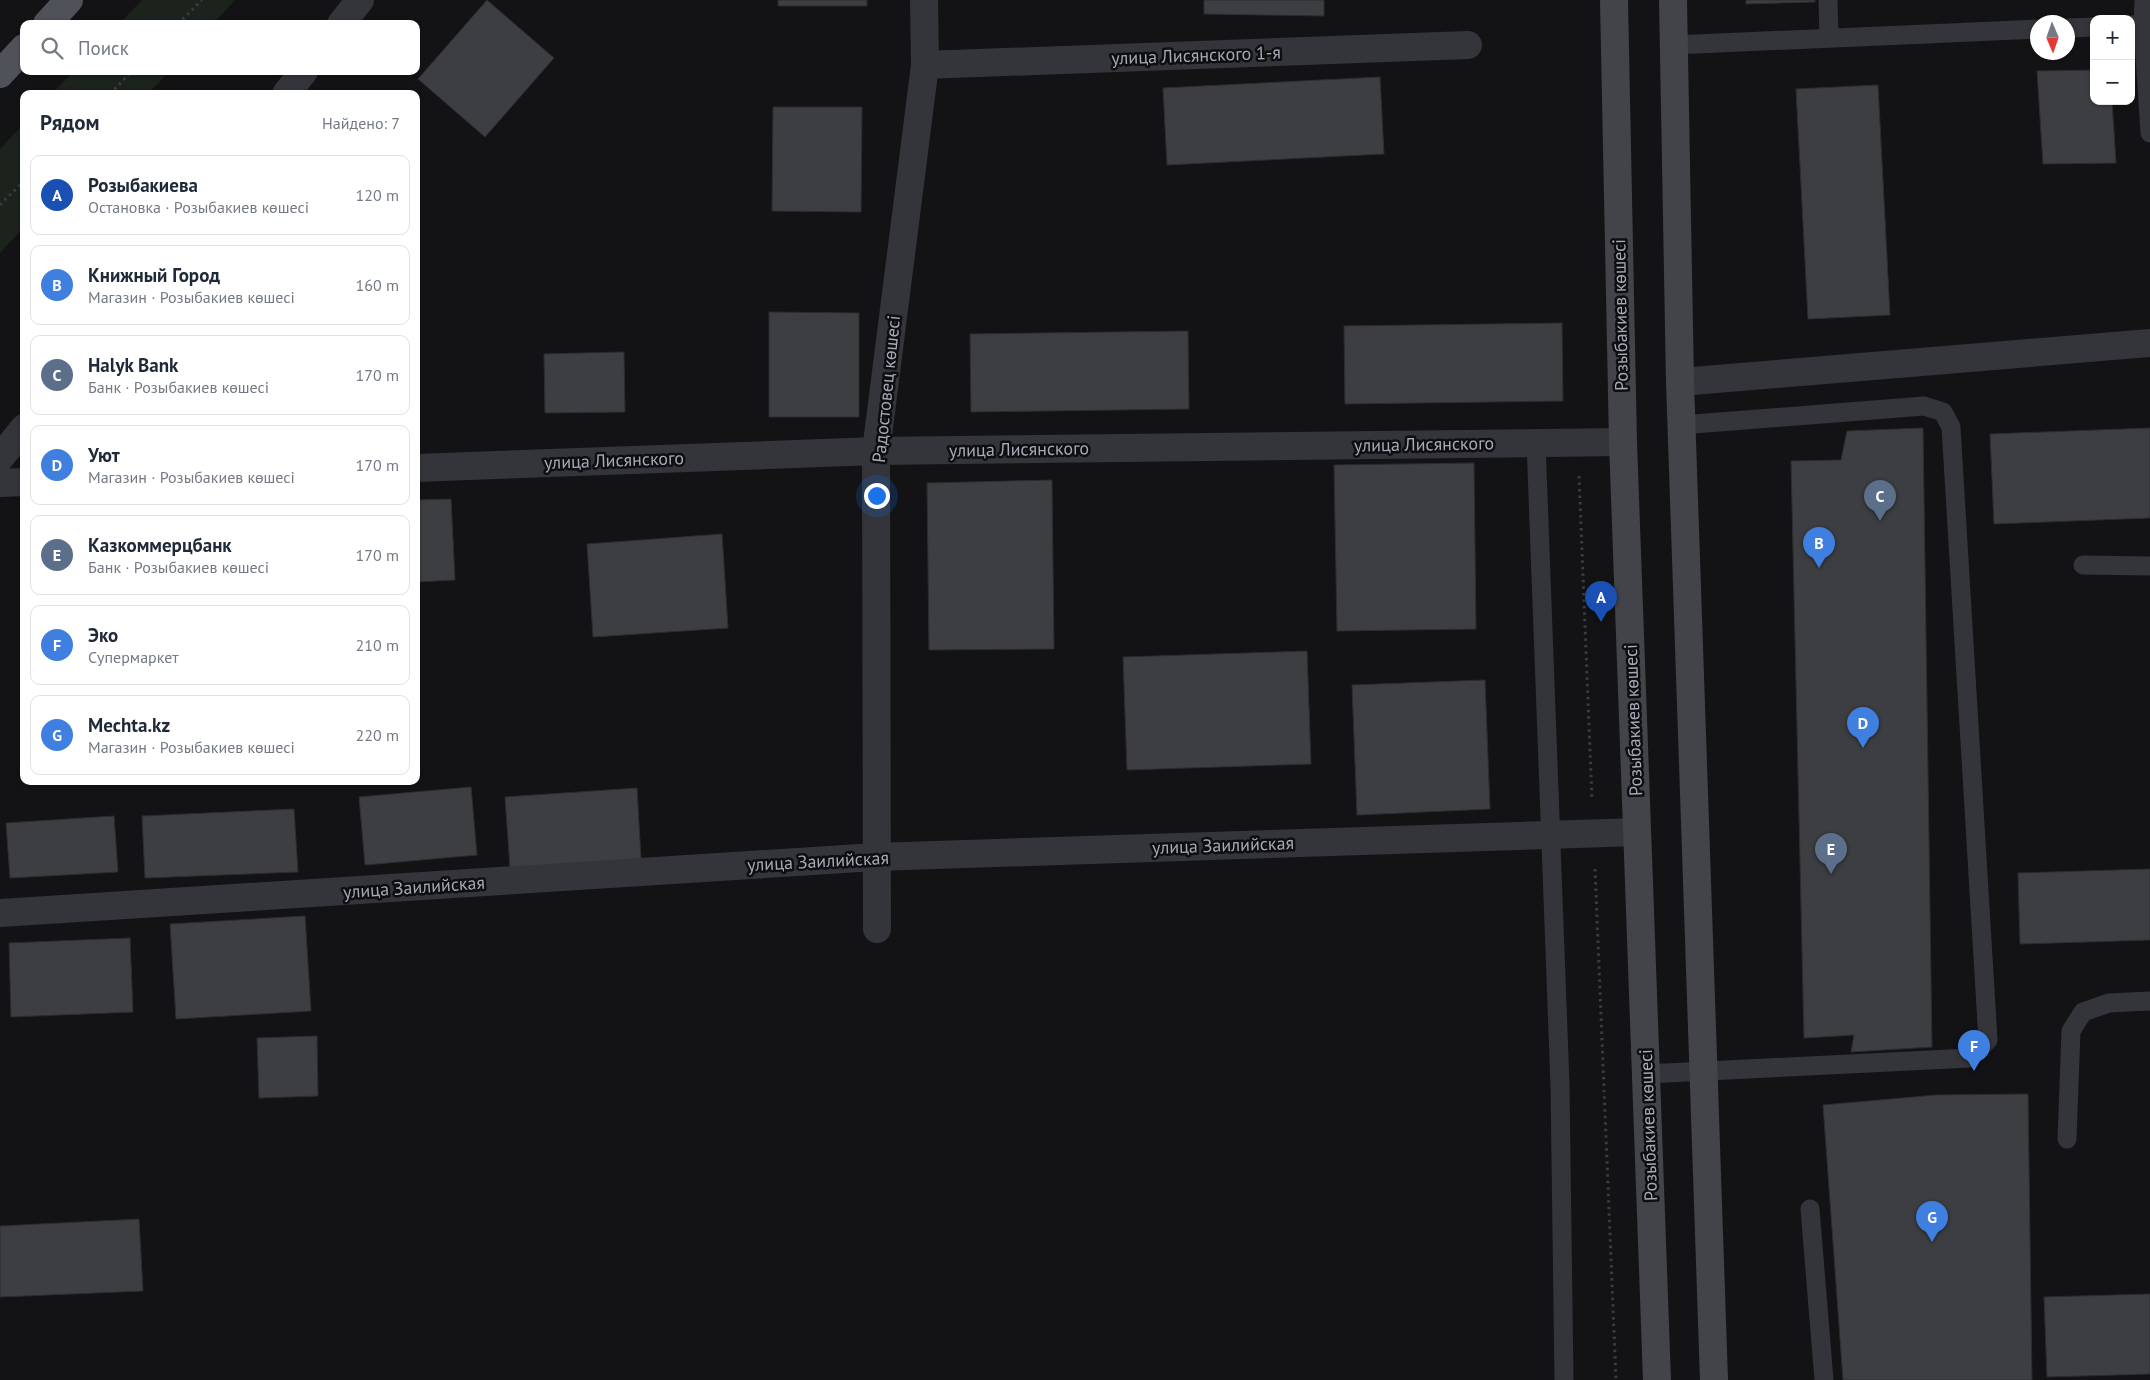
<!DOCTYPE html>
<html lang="ru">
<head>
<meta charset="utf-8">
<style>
	body { margin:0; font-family:"PT Sans",sans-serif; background:#f2f2f3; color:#1f2937 }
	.controls { position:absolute; right:15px; top:15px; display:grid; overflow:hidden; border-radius:10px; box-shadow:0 1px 4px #0004 }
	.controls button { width:45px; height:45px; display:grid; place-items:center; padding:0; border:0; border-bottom:1px solid #e0e1e3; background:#fff; color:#1f2937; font:25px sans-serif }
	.compass { position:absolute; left:2030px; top:15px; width:45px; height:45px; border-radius:50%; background:#fff; box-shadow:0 1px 4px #0004; rotate:178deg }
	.you { position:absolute; left:876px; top:495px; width:18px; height:18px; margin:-12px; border:4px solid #fff; border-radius:50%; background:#1a73e8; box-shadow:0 0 0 8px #1a73e833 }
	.badge { display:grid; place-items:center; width:32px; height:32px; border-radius:50%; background:#111827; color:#fff; font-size:16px; font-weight:700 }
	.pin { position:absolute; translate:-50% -41px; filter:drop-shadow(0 1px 2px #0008) }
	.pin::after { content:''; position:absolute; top:26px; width:18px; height:15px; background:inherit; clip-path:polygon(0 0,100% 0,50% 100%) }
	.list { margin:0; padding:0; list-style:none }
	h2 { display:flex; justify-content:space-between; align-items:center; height:65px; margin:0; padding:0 20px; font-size:21px }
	h2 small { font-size:16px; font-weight:400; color:#747a83 }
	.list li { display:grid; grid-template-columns:32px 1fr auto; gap:15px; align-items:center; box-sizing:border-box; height:80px; margin:0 10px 10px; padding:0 10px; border:1px solid #e0e1e3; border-radius:10px }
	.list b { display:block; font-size:19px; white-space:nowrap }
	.list p { margin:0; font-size:16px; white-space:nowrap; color:#747a83 }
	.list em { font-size:16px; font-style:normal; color:#747a83 }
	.icon { flex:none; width:28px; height:28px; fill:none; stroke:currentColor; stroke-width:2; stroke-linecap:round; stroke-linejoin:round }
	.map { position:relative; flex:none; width:2150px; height:1380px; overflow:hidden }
	.search { position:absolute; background:#fff; box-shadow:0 1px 4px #0004; left:20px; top:20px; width:400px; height:55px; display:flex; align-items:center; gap:12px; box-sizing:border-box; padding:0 18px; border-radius:10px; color:#747a83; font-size:19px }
	.panel { position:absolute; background:#fff; box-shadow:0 1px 4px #0004; left:20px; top:90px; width:400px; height:695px; border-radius:10px }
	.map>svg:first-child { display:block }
	.green { fill:#1b231c }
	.building { fill:#3d3e42; stroke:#2d2d31 }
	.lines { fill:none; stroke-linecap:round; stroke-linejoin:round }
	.path { stroke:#3a3c41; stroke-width:3; stroke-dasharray:2.5 4; stroke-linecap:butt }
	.lane { stroke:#34353a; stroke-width:19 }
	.street { stroke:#34353a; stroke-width:28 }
	.secondary { stroke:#42444a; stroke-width:28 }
	.primary { stroke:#505259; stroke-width:28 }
	.labels { text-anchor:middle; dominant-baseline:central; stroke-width:5; stroke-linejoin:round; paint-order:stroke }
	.street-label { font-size:18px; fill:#a4aab6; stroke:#0e0e10 }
</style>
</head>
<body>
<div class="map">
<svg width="2150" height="1380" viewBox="0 0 2150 1380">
	<rect width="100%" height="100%" fill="#131315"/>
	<path class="green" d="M 142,0 L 235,0 L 213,24 L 119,24 Z
		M 74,71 L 169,71 L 148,94 L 52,94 Z
		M 24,124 L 24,227 L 0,253 L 0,149 Z"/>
	<path class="building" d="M 487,0 L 554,58 L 485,137 L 418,79 Z
		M 778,0 L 867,0 L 867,6 L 778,6 Z
		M 1204,0 L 1324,0 L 1324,16 L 1204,14 Z
		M 1746,0 L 1815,0 L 1815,2 L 1746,4 Z
		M 2094,70 L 2094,101 L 2112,101 L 2116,163 L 2043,164 L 2037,71 Z
		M 1380,77 L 1384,154 L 1167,165 L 1163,88 Z
		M 1878,85 L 1890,315 L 1808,319 L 1796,89 Z
		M 773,107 L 862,107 L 861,212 L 772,211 Z
		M 769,312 L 859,313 L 859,417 L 769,417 Z
		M 1562,323 L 1563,401 L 1345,404 L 1344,326 Z
		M 1188,331 L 1189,409 L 971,412 L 970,334 Z
		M 624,352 L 625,412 L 545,413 L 544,354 Z
		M 1923,428 L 1932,1047 L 1851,1052 L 1854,1035 L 1804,1038 L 1791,461 L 1841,460 L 1847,431 Z
		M 2150,428 L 2150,518 L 1994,524 L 1990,434 Z
		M 1474,463 L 1476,629 L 1337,631 L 1334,465 Z
		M 1052,480 L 1054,649 L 929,650 L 927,483 Z
		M 451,499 L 455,580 L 416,582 L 416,500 Z
		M 722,534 L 728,628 L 593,637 L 587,544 Z
		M 1307,651 L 1311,764 L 1127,770 L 1123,657 Z
		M 1485,680 L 1490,809 L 1357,815 L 1352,685 Z
		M 471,787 L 477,855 L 365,865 L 359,797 Z
		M 637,788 L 641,859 L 510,868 L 505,797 Z
		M 294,809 L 298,872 L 145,878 L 142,816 Z
		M 114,816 L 118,872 L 10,878 L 6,823 Z
		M 2150,869 L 2150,940 L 2020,944 L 2018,873 Z
		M 305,916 L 311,1011 L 176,1019 L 170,924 Z
		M 130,938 L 133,1012 L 11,1017 L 9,943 Z
		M 317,1036 L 318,1096 L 259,1098 L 257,1038 Z
		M 2028,1094 L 2032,1380 L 1843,1380 L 1823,1105 L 1936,1095 Z
		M 139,1219 L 143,1291 L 0,1297 L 0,1226 Z
		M 2150,1294 L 2150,1374 L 2047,1377 L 2044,1297 Z"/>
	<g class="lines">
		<path class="path" d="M 178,24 L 202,0
			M 110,94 L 132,71
			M 0,205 L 24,181
			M 1579,476 L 1592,800
			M 1595,869 L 1616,1380"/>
		<path class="lane" d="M 1828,0 L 1829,38
			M 2131,25 L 2143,25 L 2144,0
			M 2143,25 L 2150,133
			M 2068,28 L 2094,27
			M 1673,45 L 2038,29
			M 1536,442 L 1560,1085 L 1564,1380
			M 2083,565 L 2150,566
			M 1646,1074 L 1970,1058 L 1988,1040 L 1951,427 L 1943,412 L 1924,406 L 1681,425
			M 2067,1139 L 2071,1031 L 2083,1012 L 2109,1003 L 2150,1001
			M 1810,1209 L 1824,1380"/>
		<path class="street" d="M 341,24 L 360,0
			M 925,65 L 1468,45
			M 286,94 L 304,71
			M 1680,382 L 2150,343
			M 0,458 L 24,428
			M 416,468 L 876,451 L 1623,442
			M 0,483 L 24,482
			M 0,913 L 875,857 L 1637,832
			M 877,929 L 876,451 L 925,65 L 924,0"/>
		<path class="secondary" d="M 1614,0 L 1623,442 L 1657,1380
			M 1673,0 L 1680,382 L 1714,1380"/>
		<path class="primary" d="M 47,24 L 69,0
			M 0,74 L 24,48"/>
	</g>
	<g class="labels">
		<g class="street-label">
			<text transform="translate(1196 55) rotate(-2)">улица Лисянского 1-я</text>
			<text transform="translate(1620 315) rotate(-91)">Розыбакиев көшесі</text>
			<text transform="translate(886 389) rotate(-84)">Радостовец көшесі</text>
			<text transform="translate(1424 444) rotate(-1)">улица Лисянского</text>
			<text transform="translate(1019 449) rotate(-1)">улица Лисянского</text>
			<text transform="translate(614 460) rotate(-2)">улица Лисянского</text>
			<text transform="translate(1633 720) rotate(-92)">Розыбакиев көшесі</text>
			<text transform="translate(1223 845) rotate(-2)">улица Заилийская</text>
			<text transform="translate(818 861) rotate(-3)">улица Заилийская</text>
			<text transform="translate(414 887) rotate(-4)">улица Заилийская</text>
			<text transform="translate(1648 1125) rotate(-92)">Розыбакиев көшесі</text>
		</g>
	</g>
</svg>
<div class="controls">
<button>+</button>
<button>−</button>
</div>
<svg class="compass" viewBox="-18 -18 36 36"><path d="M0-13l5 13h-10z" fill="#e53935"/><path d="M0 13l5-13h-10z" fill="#747a83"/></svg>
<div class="you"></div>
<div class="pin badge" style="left:1601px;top:622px;background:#1a4fb4">A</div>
<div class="pin badge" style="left:1819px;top:568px;background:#3f7fe0">B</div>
<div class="pin badge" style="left:1880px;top:521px;background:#5c6f8a">C</div>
<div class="pin badge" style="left:1863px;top:748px;background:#3f7fe0">D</div>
<div class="pin badge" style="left:1831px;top:874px;background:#5c6f8a">E</div>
<div class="pin badge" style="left:1974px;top:1071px;background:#3f7fe0">F</div>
<div class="pin badge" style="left:1932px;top:1242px;background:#3f7fe0">G</div>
<div class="search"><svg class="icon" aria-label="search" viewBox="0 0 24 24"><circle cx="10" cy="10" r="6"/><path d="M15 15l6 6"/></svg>Поиск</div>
<section class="panel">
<h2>Рядом<small>Найдено: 7</small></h2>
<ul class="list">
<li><span class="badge" style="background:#1a4fb4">A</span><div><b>Розыбакиева</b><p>Остановка · Розыбакиев көшесі</p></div><em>120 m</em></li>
<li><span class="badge" style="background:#3f7fe0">B</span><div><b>Книжный Город</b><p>Магазин · Розыбакиев көшесі</p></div><em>160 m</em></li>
<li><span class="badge" style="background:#5c6f8a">C</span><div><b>Halyk Bank</b><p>Банк · Розыбакиев көшесі</p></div><em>170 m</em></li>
<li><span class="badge" style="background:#3f7fe0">D</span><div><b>Уют</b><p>Магазин · Розыбакиев көшесі</p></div><em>170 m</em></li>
<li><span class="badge" style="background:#5c6f8a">E</span><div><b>Казкоммерцбанк</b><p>Банк · Розыбакиев көшесі</p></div><em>170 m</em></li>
<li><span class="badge" style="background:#3f7fe0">F</span><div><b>Эко</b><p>Супермаркет</p></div><em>210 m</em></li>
<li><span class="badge" style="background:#3f7fe0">G</span><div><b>Mechta.kz</b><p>Магазин · Розыбакиев көшесі</p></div><em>220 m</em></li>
</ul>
</section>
</div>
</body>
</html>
